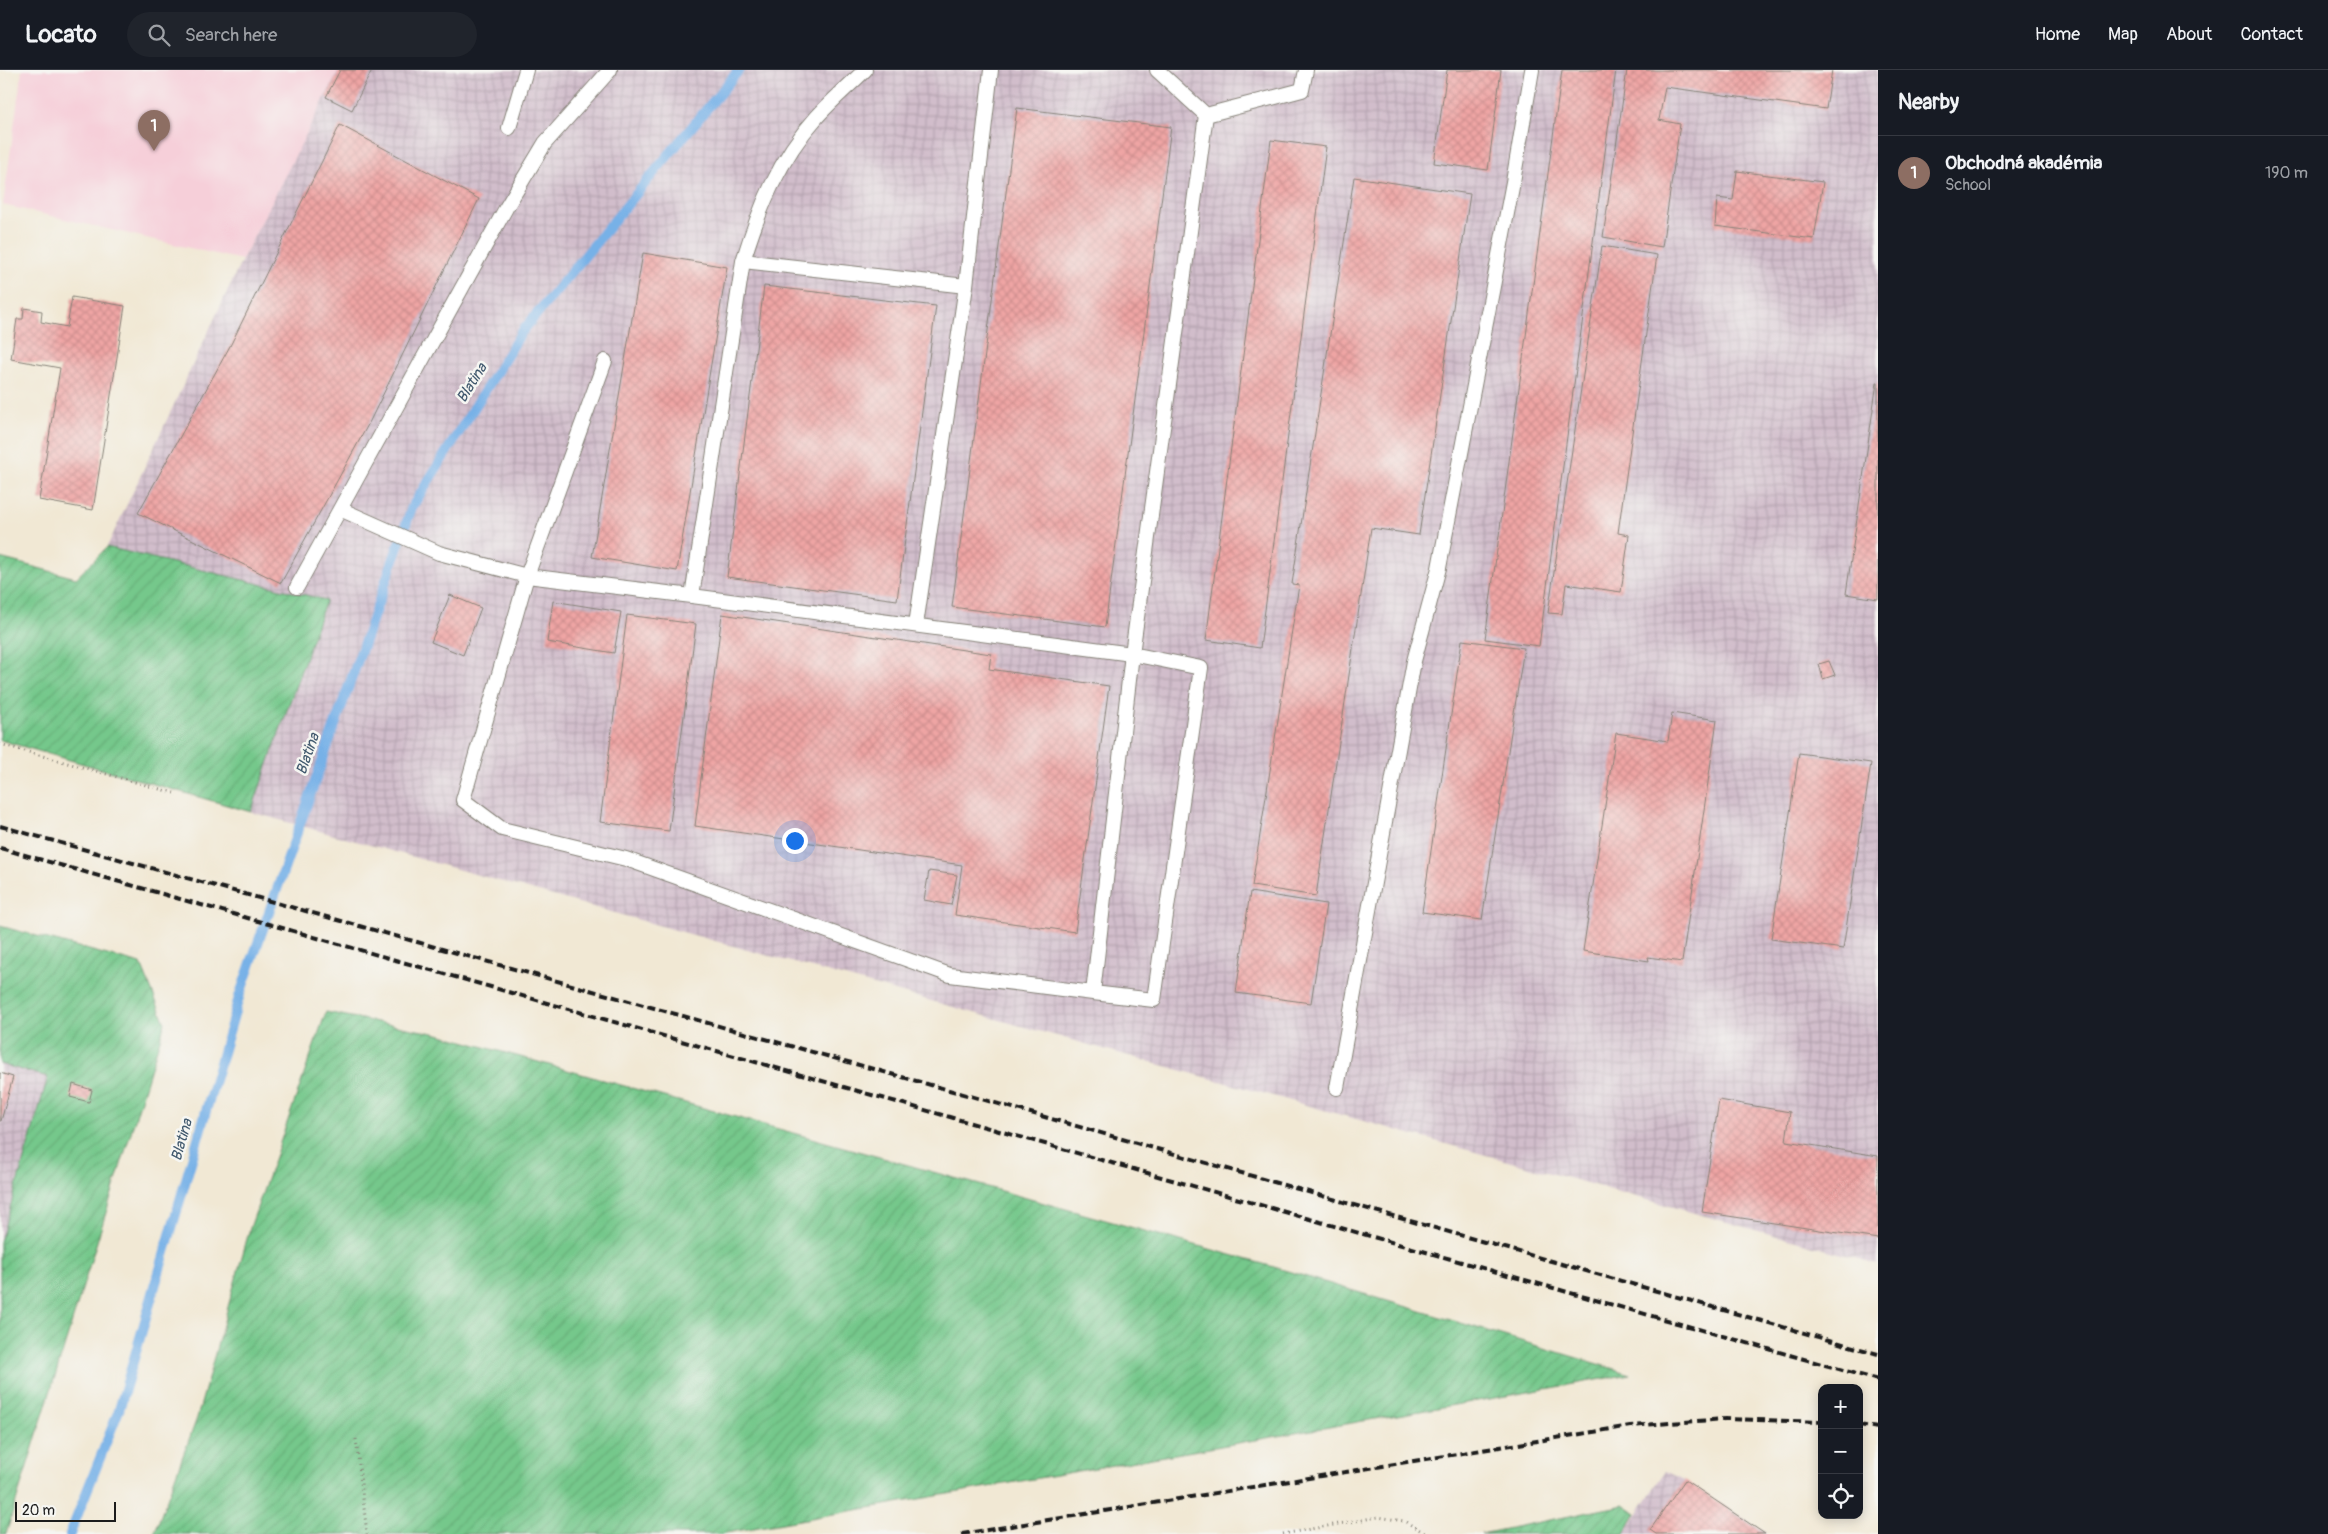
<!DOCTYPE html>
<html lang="en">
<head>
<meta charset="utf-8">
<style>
	body { margin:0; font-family:Pangolin,sans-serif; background:#20242c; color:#f1f3f6 }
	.controls { position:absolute; right:15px; bottom:15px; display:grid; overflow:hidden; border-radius:10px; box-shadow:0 2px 12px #0003 }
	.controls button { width:45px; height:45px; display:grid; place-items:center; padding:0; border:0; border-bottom:1px solid #363941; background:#171b24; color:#f1f3f6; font:25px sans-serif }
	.scale { position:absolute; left:15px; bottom:12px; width:101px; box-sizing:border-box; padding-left:5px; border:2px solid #1c1c1c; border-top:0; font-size:14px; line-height:18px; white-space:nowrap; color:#1c1c1c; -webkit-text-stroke:4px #f6f6f2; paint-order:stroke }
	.you { position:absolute; left:794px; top:770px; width:18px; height:18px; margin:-12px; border:4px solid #fff; border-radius:50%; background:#1a73e8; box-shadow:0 0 0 8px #1a73e833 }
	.badge { display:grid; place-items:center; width:32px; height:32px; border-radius:50%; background:#1a73e8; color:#fff; font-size:16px; font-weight:700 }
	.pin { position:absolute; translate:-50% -41px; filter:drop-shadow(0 1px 2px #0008) }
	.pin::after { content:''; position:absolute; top:26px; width:18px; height:15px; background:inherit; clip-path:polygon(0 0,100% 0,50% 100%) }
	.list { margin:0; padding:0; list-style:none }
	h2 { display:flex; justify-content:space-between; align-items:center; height:65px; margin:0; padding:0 20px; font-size:21px }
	h2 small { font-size:16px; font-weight:400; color:#9ea1a6 }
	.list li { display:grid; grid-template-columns:32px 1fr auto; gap:15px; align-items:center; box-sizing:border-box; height:75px; padding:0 20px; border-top:1px solid #363941 }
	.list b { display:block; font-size:19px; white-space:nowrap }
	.list p { margin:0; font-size:16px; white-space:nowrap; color:#9ea1a6 }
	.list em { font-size:16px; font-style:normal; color:#9ea1a6 }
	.icon { flex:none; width:28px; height:28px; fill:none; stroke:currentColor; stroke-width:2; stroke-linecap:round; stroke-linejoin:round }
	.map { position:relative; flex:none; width:1878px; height:1464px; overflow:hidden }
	header { display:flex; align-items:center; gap:30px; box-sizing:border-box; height:70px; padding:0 25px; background:#171b24; border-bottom:1px solid #363941 }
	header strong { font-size:24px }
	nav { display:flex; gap:28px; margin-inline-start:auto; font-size:18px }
	.search { width:350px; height:45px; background:#20242c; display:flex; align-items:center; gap:12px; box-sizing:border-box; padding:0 18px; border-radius:28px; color:#9ea1a6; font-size:19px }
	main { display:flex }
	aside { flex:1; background:#171b24 }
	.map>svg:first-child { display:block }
	.built { fill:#f6cfd9 }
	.industrial { fill:url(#industrial-grid) }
	.garden { fill:url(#garden-furrows); stroke:#487254 }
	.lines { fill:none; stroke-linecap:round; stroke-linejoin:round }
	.stream { stroke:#77b1e7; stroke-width:10 }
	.building { fill:url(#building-cross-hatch) }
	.lane-casing { stroke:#868278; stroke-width:16 }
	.path { stroke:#868278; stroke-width:3; stroke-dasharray:1 4; stroke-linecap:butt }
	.lane { stroke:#fff; stroke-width:14 }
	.rail { stroke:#1c1c1c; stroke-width:4; stroke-dasharray:8 4; stroke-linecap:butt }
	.labels { text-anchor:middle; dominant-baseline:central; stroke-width:5; stroke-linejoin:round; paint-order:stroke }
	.water-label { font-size:15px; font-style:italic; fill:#40586d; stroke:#f6f6f2 }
</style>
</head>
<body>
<header>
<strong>Locato</strong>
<div class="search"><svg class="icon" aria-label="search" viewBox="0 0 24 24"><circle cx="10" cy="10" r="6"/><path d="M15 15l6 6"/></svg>Search here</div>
<nav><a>Home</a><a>Map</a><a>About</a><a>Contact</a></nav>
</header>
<main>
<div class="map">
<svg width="1878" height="1464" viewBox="0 0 1878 1464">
	<defs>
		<pattern id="industrial-grid" width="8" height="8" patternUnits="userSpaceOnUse" patternTransform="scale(1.25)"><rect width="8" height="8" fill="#d1bdcb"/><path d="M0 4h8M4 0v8" fill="none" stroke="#b3a2ae"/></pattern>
		<pattern id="garden-furrows" width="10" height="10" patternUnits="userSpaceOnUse" patternTransform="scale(1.25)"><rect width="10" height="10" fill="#75c88b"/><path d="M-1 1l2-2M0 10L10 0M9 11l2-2" fill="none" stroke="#65ab77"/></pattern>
		<pattern id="building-cross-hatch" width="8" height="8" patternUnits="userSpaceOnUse" patternTransform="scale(1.25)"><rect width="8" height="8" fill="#efa5a4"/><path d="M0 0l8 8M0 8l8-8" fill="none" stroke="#cc8d8d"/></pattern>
	</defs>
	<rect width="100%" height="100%" fill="#f6f6f2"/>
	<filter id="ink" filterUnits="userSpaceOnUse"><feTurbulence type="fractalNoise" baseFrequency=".02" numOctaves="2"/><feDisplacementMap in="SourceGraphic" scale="10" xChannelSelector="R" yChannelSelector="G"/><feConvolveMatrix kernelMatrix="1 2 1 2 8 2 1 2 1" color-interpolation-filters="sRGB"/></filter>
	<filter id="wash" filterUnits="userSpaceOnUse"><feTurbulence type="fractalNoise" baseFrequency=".0096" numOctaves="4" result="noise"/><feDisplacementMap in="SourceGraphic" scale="20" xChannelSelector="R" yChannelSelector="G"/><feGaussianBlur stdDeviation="1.12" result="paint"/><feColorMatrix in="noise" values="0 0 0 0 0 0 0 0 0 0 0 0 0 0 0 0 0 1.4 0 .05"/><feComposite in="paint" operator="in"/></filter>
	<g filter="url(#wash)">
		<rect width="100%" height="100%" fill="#f1e8d4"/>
		<path class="built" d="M 22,0 L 340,0 L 242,190 L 3,135 Z"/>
		<path class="industrial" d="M 339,0 L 1878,0 L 1878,1194 L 251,742 L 326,530 L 107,477 L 242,190 Z
			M 0,994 L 48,1007 L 0,1172 Z
			M 1665,1401 L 1684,1410 L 1768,1464 L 1624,1464 Z"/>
		<path class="garden" d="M 107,477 L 326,530 L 251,742 L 0,670 L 0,488 L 76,508 Z
			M 0,856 L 141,894 L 165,953 L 6,1464 L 0,1464 L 0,1172 L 48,1007 L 0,994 Z
			M 326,942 L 438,964 L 1274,1197 L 1631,1304 L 720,1464 L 154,1464 L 197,1348 L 250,1158 Z
			M 1624,1435 L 1636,1443 L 1624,1464 L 1481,1464 Z"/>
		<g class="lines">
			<path class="stream" d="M 70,1464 L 119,1340 L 240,924 L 412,437 L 521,263 L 739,0"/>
		</g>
		<g id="blocks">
			<path class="building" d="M 340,0 L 372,0 L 352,40 L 326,27 Z
				M 1447,0 L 1501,0 L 1488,100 L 1434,93 Z
				M 1562,0 L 1616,0 L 1539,576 L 1485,569 Z
				M 1627,0 L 1832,0 L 1826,39 L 1665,17 L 1659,50 L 1680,54 L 1662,177 L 1603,167 Z
				M 1017,38 L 1171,57 L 1105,557 L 952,537 Z
				M 340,55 L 479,129 L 370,351 L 281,513 L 138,443 L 230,276 Z
				M 1271,70 L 1326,77 L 1260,578 L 1206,570 Z
				M 1737,101 L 1823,112 L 1814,169 L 1715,156 L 1717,128 L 1733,130 Z
				M 1354,107 L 1470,124 L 1419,465 L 1371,458 L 1316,826 L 1252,816 L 1299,515 L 1292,514 Z
				M 1602,176 L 1657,185 L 1618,463 L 1629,465 L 1627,479 L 1621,522 L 1566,514 L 1562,544 L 1548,543 Z
				M 643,183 L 727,197 L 677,501 L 592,487 Z
				M 764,216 L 936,236 L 897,530 L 727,507 Z
				M 72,227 L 125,236 L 93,440 L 39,430 L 60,298 L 11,289 L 17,249 L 23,249 L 24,238 L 42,241 L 41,252 L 67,257 Z
				M 1877,312 L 1878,312 L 1878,529 L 1846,524 Z
				M 450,525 L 481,538 L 463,585 L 431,572 Z
				M 553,531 L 621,542 L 614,583 L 547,572 Z
				M 722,544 L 991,584 L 989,599 L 1109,616 L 1075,862 L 955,845 L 962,795 L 695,756 Z
				M 627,545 L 696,554 L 669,761 L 600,752 Z
				M 1462,570 L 1524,578 L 1482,850 L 1422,842 Z
				M 1829,591 L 1835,605 L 1823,609 L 1819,594 Z
				M 1672,643 L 1717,650 L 1682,892 L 1648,887 L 1649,891 L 1583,881 L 1616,663 L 1668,671 Z
				M 1799,683 L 1871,693 L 1843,879 L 1771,869 Z
				M 929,801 L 957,805 L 951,835 L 924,830 Z
				M 1250,822 L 1326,834 L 1311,933 L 1236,923 Z
				M 0,1003 L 13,1007 L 1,1051 L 0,1051 Z
				M 73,1014 L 92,1020 L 89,1032 L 70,1027 Z
				M 1719,1030 L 1790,1042 L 1786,1071 L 1878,1086 L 1878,1169 L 1702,1142 Z
				M 1685,1410 L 1765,1464 L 1656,1464 L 1650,1460 Z"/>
		</g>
	</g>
	<g filter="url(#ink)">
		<use href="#blocks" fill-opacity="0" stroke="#868278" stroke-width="1"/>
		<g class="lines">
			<defs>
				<path id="lane" d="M 610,0 L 545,73 L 506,138 L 340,439 L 439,483 L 527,506 L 692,526
					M 865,0 C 849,16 831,31 816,48 C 779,89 759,139 743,191 L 692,526 L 1132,584 L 1201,598 L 1154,930 L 1093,923
					M 1206,45 L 1302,20 L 1306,0
					M 509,58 L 526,0
					M 743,191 L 966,216
					M 605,291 L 527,506 L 463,730 L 502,759 L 626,789 L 950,905 L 1093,923 L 1132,584 L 1206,45 L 1157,0
					M 297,517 L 340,439
					M 916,555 L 966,216 L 991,0
					M 1337,1018 L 1414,591 L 1439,498 L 1513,112 L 1532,0"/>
			</defs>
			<use href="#lane" class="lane-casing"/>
			<path class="path" d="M 0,674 L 174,723
				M 356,1369 L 367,1464
				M 1283,1464 L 1378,1447 L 1404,1451 L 1427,1464"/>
			<use href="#lane" class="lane"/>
			<path class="rail" d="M 0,756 L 992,1032 L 1878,1284
				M 0,778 L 1878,1310
				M 1859,1355 L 1878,1358
				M 962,1464 L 1630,1356 L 1725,1349 L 1822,1352"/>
		</g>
	</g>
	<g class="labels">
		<g class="water-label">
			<text transform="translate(472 313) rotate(-58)">Blatina</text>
			<text transform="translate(308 684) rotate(-71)">Blatina</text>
			<text transform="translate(182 1070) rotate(-74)">Blatina</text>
		</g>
	</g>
</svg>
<div class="controls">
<button>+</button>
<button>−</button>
<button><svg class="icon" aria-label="locate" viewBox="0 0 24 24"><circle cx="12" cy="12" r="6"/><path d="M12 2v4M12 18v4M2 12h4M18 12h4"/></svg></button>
</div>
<div class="scale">20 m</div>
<div class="you"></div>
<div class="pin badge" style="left:154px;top:81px;background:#8d6e63">1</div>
</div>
<aside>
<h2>Nearby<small></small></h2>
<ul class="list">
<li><span class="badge" style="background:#8d6e63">1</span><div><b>Obchodná akadémia</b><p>School</p></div><em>190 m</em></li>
</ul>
</aside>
</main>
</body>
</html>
